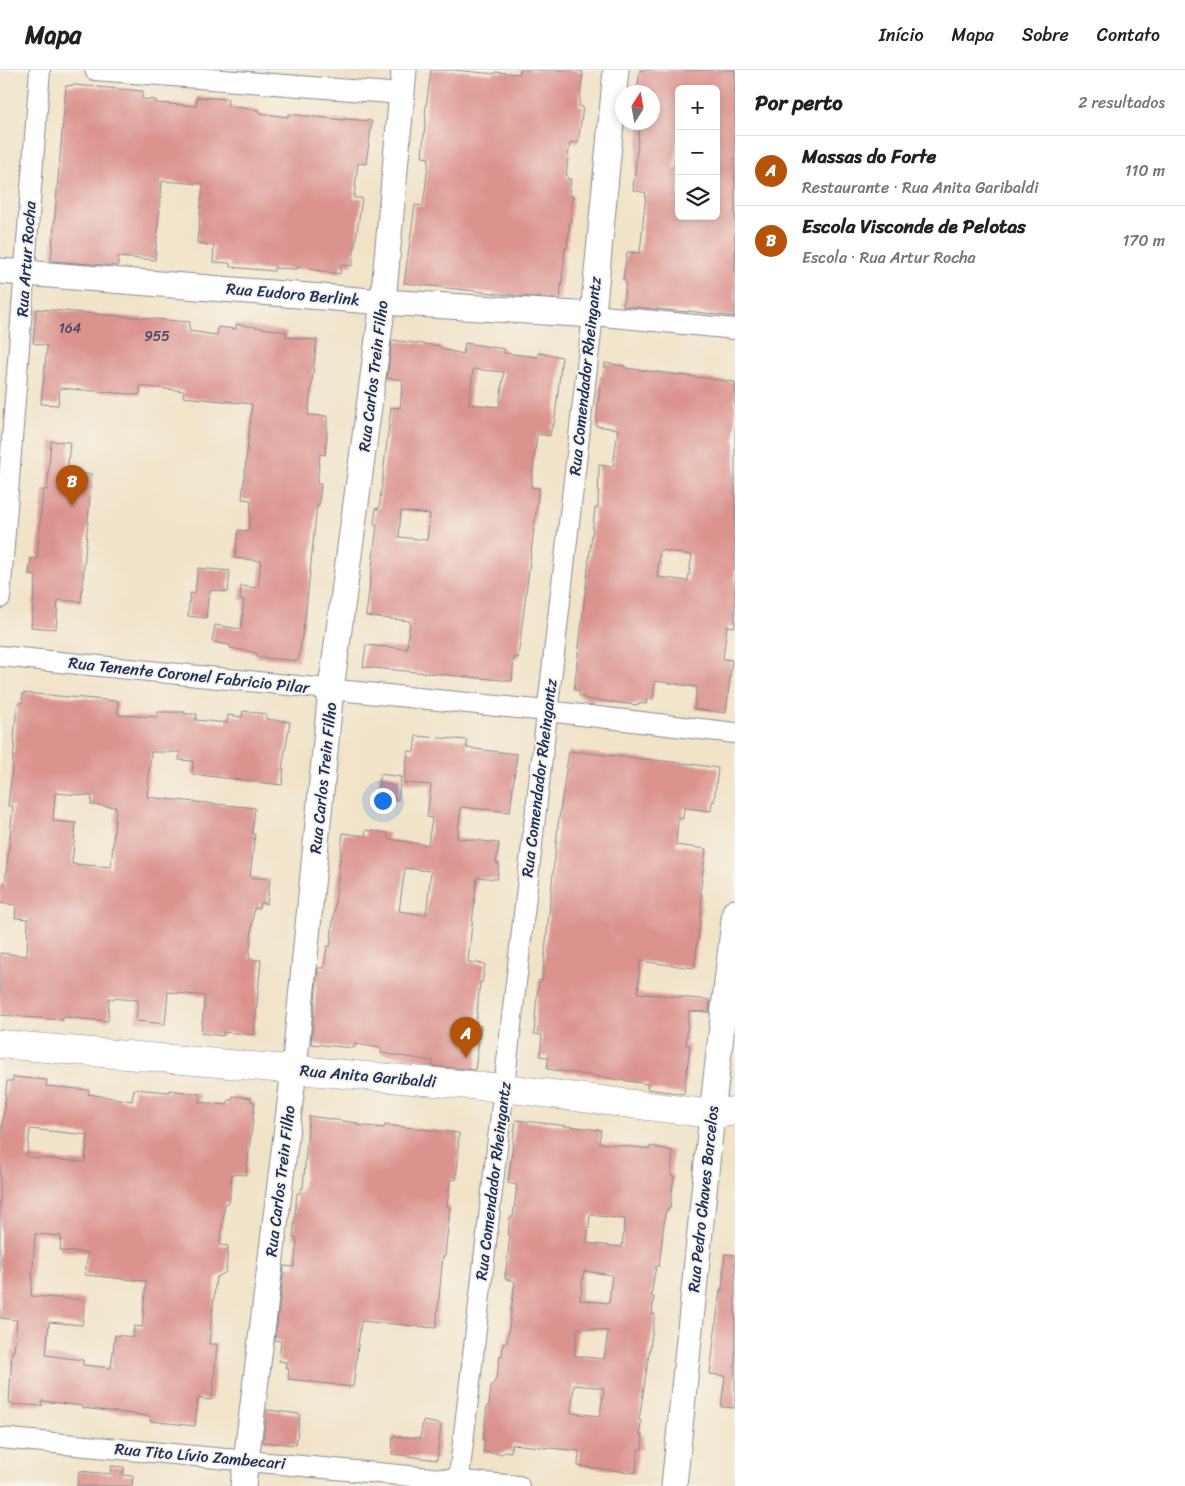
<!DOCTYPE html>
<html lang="pt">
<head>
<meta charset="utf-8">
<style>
	body { margin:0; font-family:Sriracha,sans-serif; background:#f6f6f6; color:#202124 }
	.controls { position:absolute; right:15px; top:15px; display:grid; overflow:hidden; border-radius:8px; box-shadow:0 2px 8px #0003 }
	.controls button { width:45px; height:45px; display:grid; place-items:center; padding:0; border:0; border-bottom:1px solid #e0e0e0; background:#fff; color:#202124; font:25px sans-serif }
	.compass { position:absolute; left:615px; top:15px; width:45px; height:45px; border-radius:50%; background:#fff; box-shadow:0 2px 8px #0003; rotate:11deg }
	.you { position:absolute; left:382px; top:730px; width:18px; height:18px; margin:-12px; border:4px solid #fff; border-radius:50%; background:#1a73e8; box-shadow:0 0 0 8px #1a73e833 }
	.badge { display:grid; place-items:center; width:32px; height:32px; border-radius:50%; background:#b45309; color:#fff; font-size:16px; font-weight:700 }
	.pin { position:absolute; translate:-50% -41px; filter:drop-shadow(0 1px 2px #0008) }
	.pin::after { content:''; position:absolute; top:26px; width:18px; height:15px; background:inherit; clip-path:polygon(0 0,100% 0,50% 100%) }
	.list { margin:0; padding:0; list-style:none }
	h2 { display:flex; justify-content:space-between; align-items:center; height:65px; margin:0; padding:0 20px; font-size:21px }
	h2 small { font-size:16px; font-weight:400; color:#757577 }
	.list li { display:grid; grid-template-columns:32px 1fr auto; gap:15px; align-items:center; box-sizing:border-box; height:70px; padding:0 20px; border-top:1px solid #e0e0e0 }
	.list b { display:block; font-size:19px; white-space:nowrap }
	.list p { margin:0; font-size:16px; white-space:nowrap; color:#757577 }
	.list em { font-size:16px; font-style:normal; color:#757577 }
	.icon { flex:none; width:28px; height:28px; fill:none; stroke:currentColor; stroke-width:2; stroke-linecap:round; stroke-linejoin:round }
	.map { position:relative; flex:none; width:735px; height:1416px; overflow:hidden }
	header { display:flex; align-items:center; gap:30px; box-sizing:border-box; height:70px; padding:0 25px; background:#fff; border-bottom:1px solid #e0e0e0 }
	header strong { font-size:24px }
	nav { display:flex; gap:28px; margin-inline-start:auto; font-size:18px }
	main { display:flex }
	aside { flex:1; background:#fff }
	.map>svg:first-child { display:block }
	.building { fill:#db938e; fill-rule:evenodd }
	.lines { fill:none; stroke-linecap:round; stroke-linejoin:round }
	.minor-casing { stroke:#868993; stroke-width:22 }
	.tertiary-casing { stroke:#868993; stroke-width:27 }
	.secondary-casing { stroke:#868993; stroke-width:29 }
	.minor { stroke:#fff; stroke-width:20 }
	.tertiary { stroke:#fff; stroke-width:25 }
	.secondary { stroke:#fff; stroke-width:28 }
	.labels { text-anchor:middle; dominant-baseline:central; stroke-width:4; stroke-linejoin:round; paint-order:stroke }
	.number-label { font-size:14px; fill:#4b486a }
	.street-label { font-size:16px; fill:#1b2f5e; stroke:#f7f3e8 }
</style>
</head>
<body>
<header>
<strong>Mapa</strong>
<nav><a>Início</a><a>Mapa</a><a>Sobre</a><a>Contato</a></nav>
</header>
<main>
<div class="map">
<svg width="735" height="1416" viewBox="0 0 735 1416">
	<rect width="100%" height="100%" fill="#f7f3e8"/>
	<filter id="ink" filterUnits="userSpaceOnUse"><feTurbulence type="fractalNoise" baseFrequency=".02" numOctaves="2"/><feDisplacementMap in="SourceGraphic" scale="10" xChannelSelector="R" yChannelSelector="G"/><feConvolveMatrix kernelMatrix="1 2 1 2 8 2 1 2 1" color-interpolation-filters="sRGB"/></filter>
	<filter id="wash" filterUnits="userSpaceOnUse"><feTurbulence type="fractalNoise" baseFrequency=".0096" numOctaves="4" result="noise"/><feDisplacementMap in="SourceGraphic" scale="20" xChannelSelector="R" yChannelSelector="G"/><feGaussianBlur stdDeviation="1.12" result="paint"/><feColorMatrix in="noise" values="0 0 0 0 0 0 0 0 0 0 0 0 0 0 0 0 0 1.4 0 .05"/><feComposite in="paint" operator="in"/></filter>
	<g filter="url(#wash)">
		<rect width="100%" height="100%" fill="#f1e3c8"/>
		<g id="blocks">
			<path class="building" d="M 431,0 L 454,0 L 495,4 L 495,2 L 520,4 L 520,0 L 574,0 L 583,2 L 579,36 L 583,37 L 578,73 L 570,72 L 566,105 L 568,105 L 567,109 L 571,109 L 569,125 L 573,126 L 567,178 L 565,178 L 560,229 L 519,226 L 404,213 L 415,135 L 423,136 L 429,88 L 422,87 L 426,44 L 425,44 Z
				M 640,0 L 735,0 L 735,247 L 688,241 L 688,242 L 623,236 L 626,211 L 623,210 L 627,182 L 640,183 L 646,123 L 633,120 L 640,52 L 652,52 L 652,22 L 637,22 ZM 679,19 L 716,19 L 716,146 L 679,146 L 679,98 L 674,98 L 677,71 L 679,71 Z
				M 75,15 L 143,21 L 142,29 L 156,30 L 156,33 L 196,36 L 197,27 L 228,29 L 227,36 L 259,40 L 259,43 L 288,47 L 288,44 L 344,50 L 344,49 L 372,51 L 366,94 L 358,93 L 354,128 L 362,128 L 352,196 L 341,195 L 340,204 L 297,197 L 297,199 L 274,198 L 274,201 L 230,197 L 230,193 L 213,192 L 214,176 L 197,173 L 203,114 L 162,111 L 155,190 L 118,187 L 118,196 L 51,191 L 66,16 Z
				M 39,239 L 190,252 L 189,261 L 217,265 L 218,257 L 236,259 L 236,254 L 287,262 L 286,267 L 317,270 L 308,345 L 327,346 L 327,363 L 325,385 L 320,384 L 317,414 L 321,414 L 319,436 L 317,436 L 305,548 L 298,591 L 256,587 L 257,583 L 230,578 L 230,575 L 212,572 L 215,555 L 241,559 L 244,530 L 240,530 L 241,516 L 258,518 L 261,491 L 235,488 L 238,460 L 249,461 L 251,430 L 242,429 L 252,334 L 183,327 L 184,321 L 140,316 L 140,325 L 60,318 L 58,335 L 41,334 L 47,276 L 33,273 L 36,240 Z
				M 392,270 L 440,276 L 442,279 L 463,284 L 465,273 L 505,279 L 504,283 L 538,287 L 538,283 L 562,287 L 554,355 L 552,355 L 550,366 L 537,364 L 531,417 L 539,418 L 518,588 L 514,587 L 512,611 L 363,597 L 366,575 L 407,579 L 410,551 L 366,546 L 377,455 L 374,455 L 376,438 L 379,439 L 391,337 L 400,338 L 403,310 L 387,308 ZM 473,299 L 504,302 L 499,337 L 469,334 ZM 401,441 L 430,444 L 427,470 L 399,467 Z
				M 605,293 L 625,296 L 625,298 L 735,312 L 735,557 L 727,556 L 723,589 L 732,590 L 726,643 L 694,639 L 697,617 L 655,611 L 653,629 L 647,629 L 646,634 L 638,633 L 638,635 L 585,629 L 585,627 L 579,626 L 579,620 L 574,620 L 595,438 L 598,438 L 599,395 L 613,397 L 618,359 L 596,356 L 601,307 L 604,307 ZM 660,480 L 692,485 L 688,511 L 657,507 Z
				M 51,371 L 70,372 L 67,403 L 92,404 L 81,532 L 58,530 L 56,559 L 31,557 L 36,506 L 29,505 L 31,488 L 37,489 L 43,420 L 47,420 Z
				M 198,498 L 230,501 L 228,522 L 211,520 L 211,522 L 209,522 L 206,548 L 188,546 L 190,523 L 195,524 Z
				M 23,623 L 118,631 L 118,645 L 158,647 L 158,642 L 185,642 L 185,644 L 197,644 L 196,650 L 227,653 L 228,645 L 242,647 L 243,641 L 266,644 L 266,649 L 290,652 L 282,699 L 284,699 L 282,715 L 192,704 L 193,691 L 179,690 L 180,682 L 151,682 L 147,727 L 255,738 L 252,764 L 255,764 L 250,807 L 270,809 L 267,834 L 260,833 L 259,839 L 254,838 L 249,889 L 261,890 L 254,965 L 224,962 L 223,966 L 201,963 L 205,926 L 168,922 L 165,954 L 136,951 L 138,930 L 109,928 L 108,951 L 63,947 L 63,950 L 0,945 L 0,883 L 27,886 L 28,849 L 15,848 L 16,835 L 0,833 L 0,814 L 5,815 L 13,736 L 8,736 L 15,671 L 14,671 L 16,644 L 18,633 L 22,633 ZM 55,723 L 92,726 L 91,735 L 116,737 L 111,797 L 72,794 L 76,753 L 53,751 Z
				M 416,666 L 467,670 L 467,678 L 517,684 L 510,742 L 461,737 L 457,768 L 499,773 L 496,793 L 499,793 L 497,809 L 477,807 L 468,892 L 485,894 L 482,913 L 480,912 L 476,955 L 481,956 L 475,1000 L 432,996 L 433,991 L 381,983 L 381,978 L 355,974 L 354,978 L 311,974 L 318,898 L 324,898 L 327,876 L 330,877 L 343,763 L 365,766 L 366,760 L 388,763 L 388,769 L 428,775 L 432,748 L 427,747 L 431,715 L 404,713 L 408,681 L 414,682 ZM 405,798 L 431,801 L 426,845 L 399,841 Z
				M 569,681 L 691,694 L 718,698 L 714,732 L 712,731 L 711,741 L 684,738 L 683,749 L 678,748 L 676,775 L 706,779 L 700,823 L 702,823 L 700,854 L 694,898 L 640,891 L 638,923 L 710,930 L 709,942 L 689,941 L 686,975 L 690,975 L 684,1024 L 647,1019 L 648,1014 L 547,999 L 548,987 L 540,986 L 542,965 L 534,964 L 536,937 L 539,910 L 542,911 L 558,755 Z
				M 380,704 L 401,707 L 398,730 L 377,727 Z
				M 13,1007 L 47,1010 L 46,1016 L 89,1020 L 88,1024 L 132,1031 L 134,1019 L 169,1022 L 169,1020 L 200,1024 L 199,1032 L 227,1035 L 228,1030 L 232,1030 L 233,1026 L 251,1028 L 251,1032 L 255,1032 L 246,1105 L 232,1104 L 229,1133 L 225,1133 L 220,1175 L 228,1176 L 226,1202 L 216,1208 L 209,1274 L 217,1274 L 213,1322 L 211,1330 L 198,1328 L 195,1356 L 150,1351 L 150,1346 L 83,1338 L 83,1336 L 42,1331 L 42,1336 L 9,1334 L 12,1281 L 14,1281 L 17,1250 L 0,1248 L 0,1078 L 7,1011 L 13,1011 ZM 30,1059 L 88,1065 L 85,1092 L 27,1087 ZM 35,1164 L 61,1166 L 60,1181 L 88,1183 L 85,1205 L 146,1211 L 142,1257 L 134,1256 L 133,1267 L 115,1265 L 111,1298 L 83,1295 L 83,1290 L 46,1285 L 49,1252 L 82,1255 L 85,1230 L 31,1226 Z
				M 309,1046 L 357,1053 L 357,1055 L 384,1058 L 385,1055 L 459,1063 L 458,1081 L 459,1081 L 456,1110 L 450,1109 L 447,1137 L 450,1137 L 445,1186 L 443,1186 L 436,1258 L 361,1251 L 353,1317 L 288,1309 L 289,1298 L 285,1298 L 286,1292 L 279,1291 L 281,1271 L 275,1270 L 284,1196 L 294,1197 L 297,1169 L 293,1168 L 297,1123 L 301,1123 L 301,1118 L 303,1118 Z
				M 516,1050 L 601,1060 L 599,1073 L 650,1079 L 650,1076 L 673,1081 L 671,1105 L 674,1106 L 670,1139 L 667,1139 L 665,1145 L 659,1196 L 656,1196 L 651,1226 L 654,1227 L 652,1244 L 655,1244 L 639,1350 L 641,1351 L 640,1365 L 643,1366 L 642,1379 L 638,1379 L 636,1403 L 578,1396 L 579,1381 L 512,1374 L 511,1382 L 506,1381 L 501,1384 L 483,1382 L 485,1370 L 483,1370 L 487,1336 L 489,1336 L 491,1316 L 495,1311 L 496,1306 L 497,1306 L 500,1285 L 502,1286 L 503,1273 L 507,1273 L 515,1211 L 505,1209 L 510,1165 L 508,1165 L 510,1147 L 513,1147 L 517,1115 L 508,1113 ZM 590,1145 L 625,1149 L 622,1177 L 587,1173 ZM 584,1201 L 612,1205 L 609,1233 L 580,1230 ZM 578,1258 L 608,1261 L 604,1289 L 574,1286 ZM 574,1315 L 604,1318 L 600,1346 L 571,1343 Z
				M 725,1184 L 735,1185 L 735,1338 L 721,1337 L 725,1306 L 710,1304 L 720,1220 L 722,1220 Z
				M 267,1340 L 300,1344 L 296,1375 L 263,1372 Z
				M 423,1351 L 440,1354 L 441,1355 L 437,1390 L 392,1384 L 393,1366 L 420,1368 Z
				M 111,1396 L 124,1397 L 123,1405 L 133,1406 L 132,1416 L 77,1416 L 79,1401 L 110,1404 Z"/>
		</g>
	</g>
	<g filter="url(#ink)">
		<use href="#blocks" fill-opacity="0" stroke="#868993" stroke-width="1"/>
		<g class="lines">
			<defs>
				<path id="minor" d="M 95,0 L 402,24
					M 0,528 L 40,0
					M 0,586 L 547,641 L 735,663
					M 0,1368 L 519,1416
					M 458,1416 L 593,245 L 735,259"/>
				<path id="tertiary" d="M 0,201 L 383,232 L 593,245 L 616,0
					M 243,1416 L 294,1000 L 331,619 L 383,232 L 404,0
					M 674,1416 L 712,1044 L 735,842"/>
				<path id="secondary" d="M 0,974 L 504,1018 L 712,1044 L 735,1041"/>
			</defs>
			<use href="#minor" class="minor-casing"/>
			<use href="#tertiary" class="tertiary-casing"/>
			<use href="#secondary" class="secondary-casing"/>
			<use href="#minor" class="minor"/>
			<use href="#tertiary" class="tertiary"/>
			<use href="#secondary" class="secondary"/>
		</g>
	</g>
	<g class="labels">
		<g class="number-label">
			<text x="70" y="258">164</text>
			<text x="157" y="266">955</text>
		</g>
		<g class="street-label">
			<text transform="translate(26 189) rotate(-86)">Rua Artur Rocha</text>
			<text transform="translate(293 224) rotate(5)">Rua Eudoro Berlink</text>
			<text transform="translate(373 306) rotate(-83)">Rua Carlos Trein Filho</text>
			<text transform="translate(585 306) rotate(-84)">Rua Comendador Rheingantz</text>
			<text transform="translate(189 605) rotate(6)">Rua Tenente Coronel Fabricio Pilar</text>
			<text transform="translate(323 708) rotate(-84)">Rua Carlos Trein Filho</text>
			<text transform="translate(539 708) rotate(-83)">Rua Comendador Rheingantz</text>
			<text transform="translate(368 1006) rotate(5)">Rua Anita Garibaldi</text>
			<text transform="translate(280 1111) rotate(-83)">Rua Carlos Trein Filho</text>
			<text transform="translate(493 1111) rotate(-83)">Rua Comendador Rheingantz</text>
			<text transform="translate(703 1129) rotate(-84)">Rua Pedro Chaves Barcelos</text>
			<text transform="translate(200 1386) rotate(5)">Rua Tito Lívio Zambecari</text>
		</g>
	</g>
</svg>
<div class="controls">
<button>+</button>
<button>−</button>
<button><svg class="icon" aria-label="layers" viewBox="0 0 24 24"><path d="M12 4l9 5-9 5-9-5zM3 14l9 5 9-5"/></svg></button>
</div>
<svg class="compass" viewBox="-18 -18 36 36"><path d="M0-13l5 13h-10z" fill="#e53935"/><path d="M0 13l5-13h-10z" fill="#757577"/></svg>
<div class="you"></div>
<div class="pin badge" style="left:466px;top:988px">A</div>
<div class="pin badge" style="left:72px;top:436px">B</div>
</div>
<aside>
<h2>Por perto<small>2 resultados</small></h2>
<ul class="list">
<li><span class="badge">A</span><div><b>Massas do Forte</b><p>Restaurante · Rua Anita Garibaldi</p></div><em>110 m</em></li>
<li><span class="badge">B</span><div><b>Escola Visconde de Pelotas</b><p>Escola · Rua Artur Rocha</p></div><em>170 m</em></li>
</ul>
</aside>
</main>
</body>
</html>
